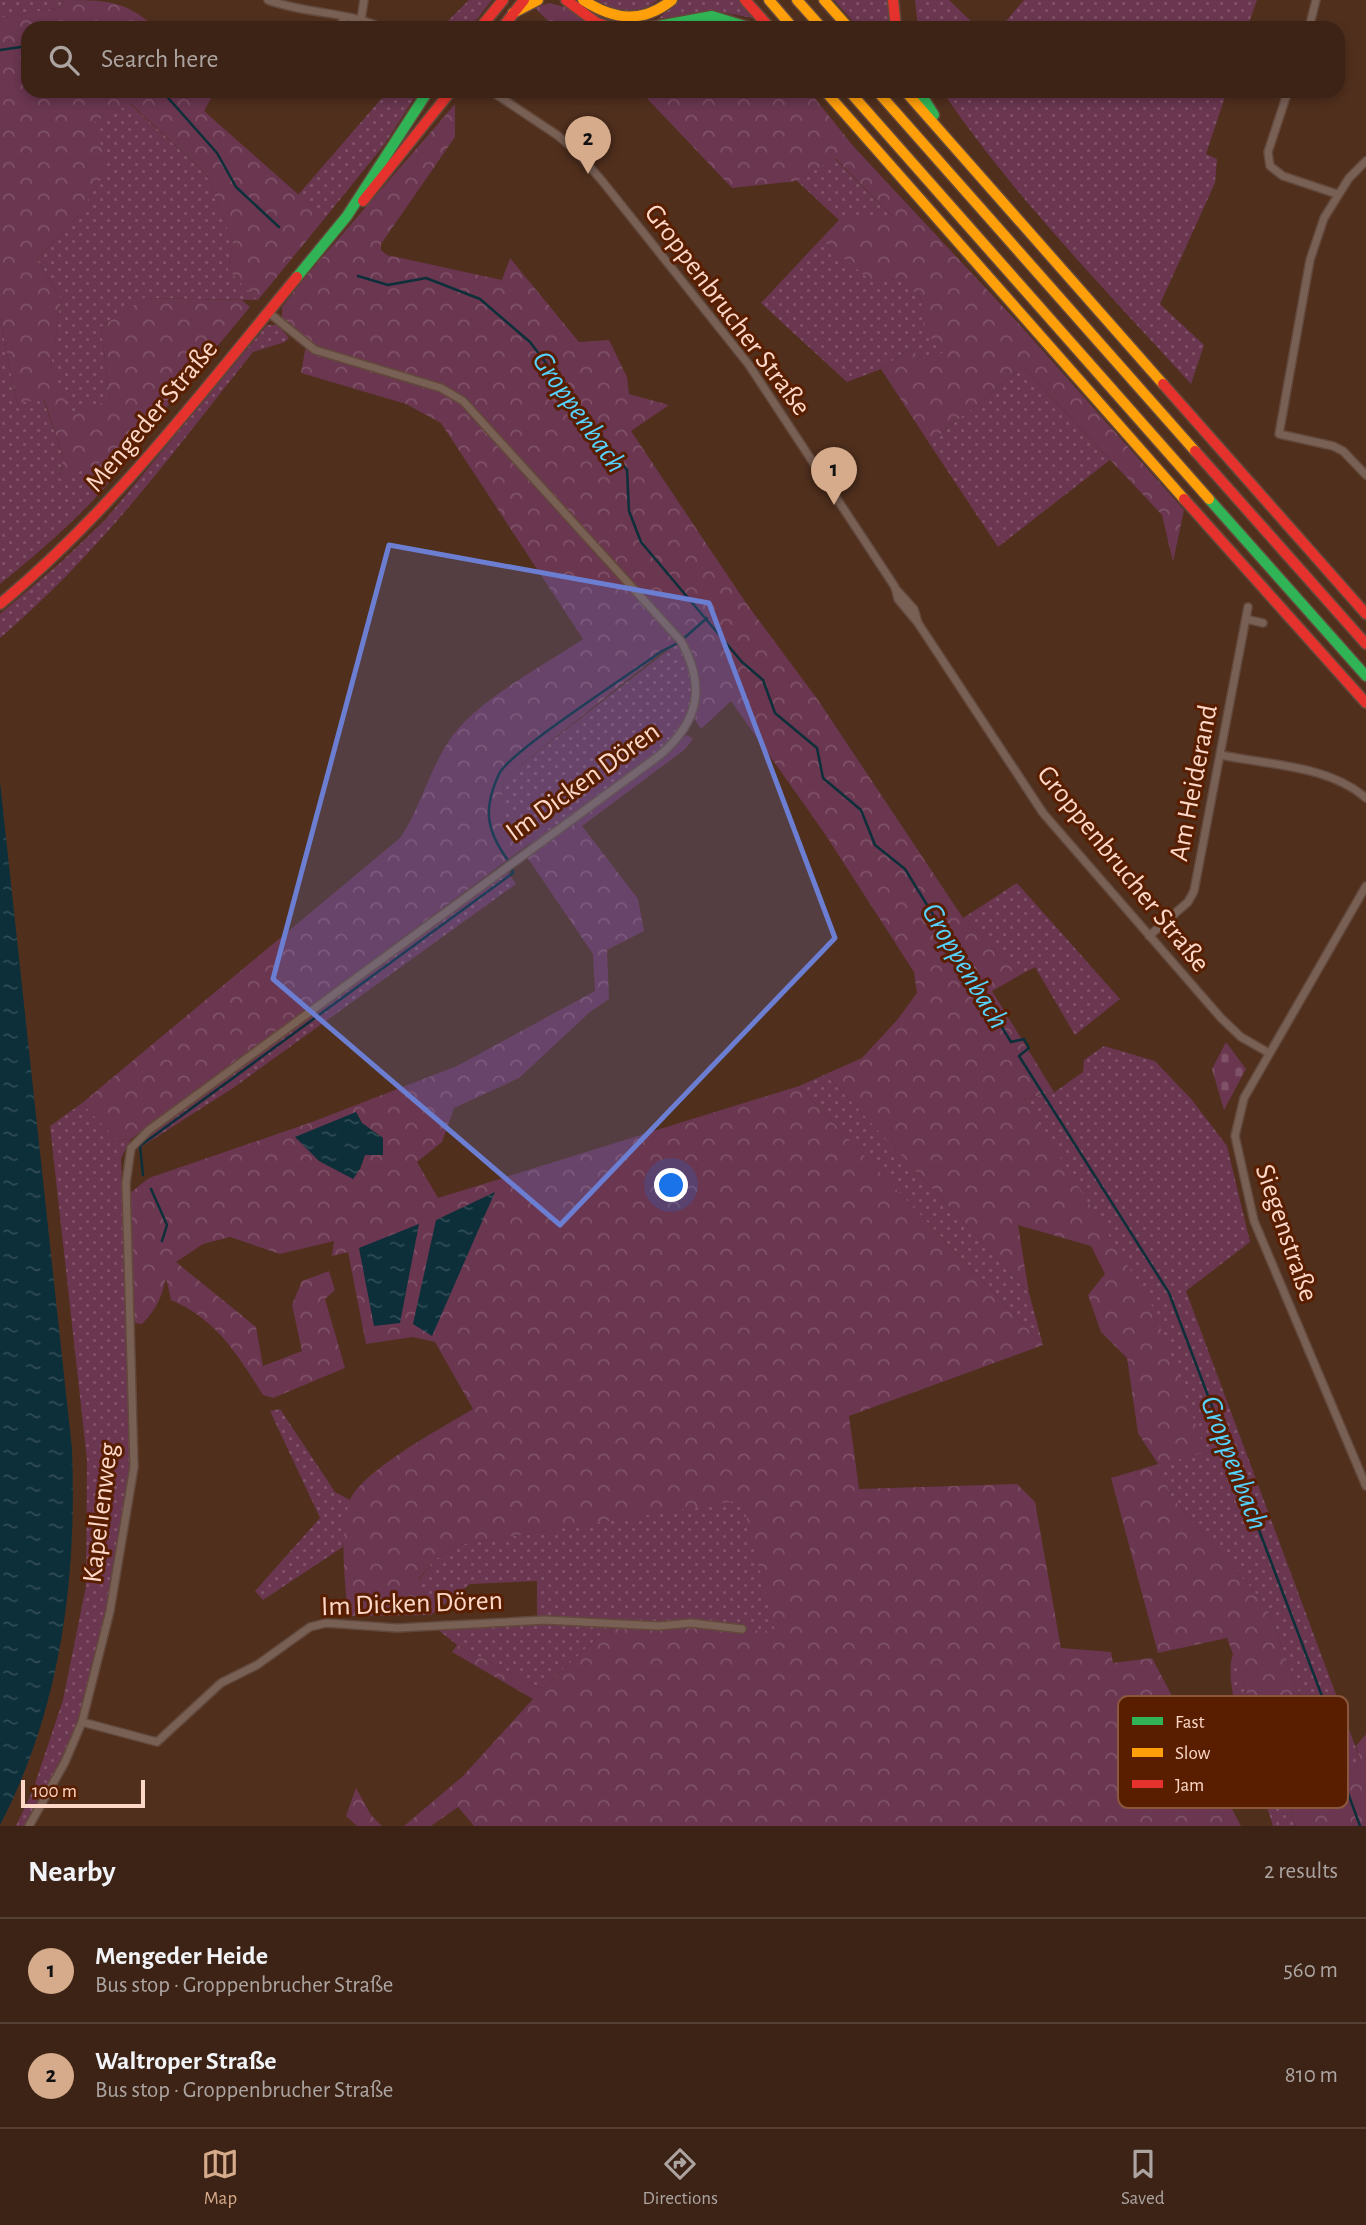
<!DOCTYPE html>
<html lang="en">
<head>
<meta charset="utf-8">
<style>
	body { margin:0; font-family:"Alegreya Sans",sans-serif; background:#472f23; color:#f1f3f6 }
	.scale { position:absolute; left:21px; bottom:18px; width:124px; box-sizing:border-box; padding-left:7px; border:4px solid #fdd7c7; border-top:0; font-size:19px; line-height:24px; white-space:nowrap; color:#fdd7c7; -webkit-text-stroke:5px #591e00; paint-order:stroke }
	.you { position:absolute; left:672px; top:1186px; width:24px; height:24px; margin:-18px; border:5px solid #fff; border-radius:50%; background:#1a73e8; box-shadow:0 0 0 10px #1a73e833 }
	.badge { display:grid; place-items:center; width:46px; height:46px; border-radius:50%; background:#d6ab8b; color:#111; font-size:23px; font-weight:700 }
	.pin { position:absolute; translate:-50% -58px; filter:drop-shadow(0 2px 4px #0008) }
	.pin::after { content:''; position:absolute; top:37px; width:24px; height:21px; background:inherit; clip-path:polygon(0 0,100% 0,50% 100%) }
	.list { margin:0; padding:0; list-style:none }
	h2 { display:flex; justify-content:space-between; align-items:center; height:91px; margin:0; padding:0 28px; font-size:30px }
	h2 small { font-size:23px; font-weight:400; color:#aca4a1 }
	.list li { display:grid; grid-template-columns:46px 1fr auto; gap:21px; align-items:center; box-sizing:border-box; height:105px; padding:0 28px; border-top:2px solid #554035 }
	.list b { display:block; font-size:26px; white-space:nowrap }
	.list p { margin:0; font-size:23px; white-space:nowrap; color:#aca4a1 }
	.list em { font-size:23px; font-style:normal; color:#aca4a1 }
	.icon { flex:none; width:38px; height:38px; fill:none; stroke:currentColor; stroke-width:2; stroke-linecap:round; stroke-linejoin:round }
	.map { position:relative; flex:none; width:1366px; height:1826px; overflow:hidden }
	.search { position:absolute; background:#3c2316; box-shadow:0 4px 10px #0003; left:21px; right:21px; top:21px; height:77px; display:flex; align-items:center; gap:18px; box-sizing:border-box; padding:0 24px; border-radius:21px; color:#aca4a1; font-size:26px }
	.sheet { height:301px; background:#3c2316 }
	nav { display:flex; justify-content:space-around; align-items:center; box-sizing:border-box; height:98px; border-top:2px solid #554035; background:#3c2316; font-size:19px; color:#aca4a1 }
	nav a { display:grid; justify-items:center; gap:4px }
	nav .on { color:#d6ab8b }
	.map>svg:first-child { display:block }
	.grass { fill:url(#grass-dots) }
	.forest { fill:url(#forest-crowns); fill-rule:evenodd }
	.cemetery { fill:url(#cemetery-stones) }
	.water { fill:url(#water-ripples) }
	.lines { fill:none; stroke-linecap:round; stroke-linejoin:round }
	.stream { stroke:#0c2f3a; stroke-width:2.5 }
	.street-casing { stroke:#63493c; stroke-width:10 }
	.fast-casing { stroke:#63493c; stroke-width:13 }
	.slow-casing { stroke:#63493c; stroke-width:13 }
	.jam-casing { stroke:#63493c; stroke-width:13 }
	.street { stroke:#796055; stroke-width:7 }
	.fast { stroke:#30b455; stroke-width:10 }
	.slow { stroke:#ff9f0a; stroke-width:10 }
	.jam { stroke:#e5322d; stroke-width:10 }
	.marked { fill:#6b7ed2; fill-opacity:0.2; stroke:#6b7ed2; stroke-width:5; stroke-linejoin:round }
	.labels { text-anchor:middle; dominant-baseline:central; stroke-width:6; stroke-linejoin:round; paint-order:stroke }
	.street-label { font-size:28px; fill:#fdd7c7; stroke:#591e00 }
	.water-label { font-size:30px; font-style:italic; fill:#55d2fe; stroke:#591e00 }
	.key { fill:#591e00; stroke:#8a563c; stroke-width:2 }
	.key-label { font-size:19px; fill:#fdd7c7 }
</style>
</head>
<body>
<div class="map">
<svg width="1366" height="1826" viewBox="0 0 1366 1826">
	<defs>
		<pattern id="grass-dots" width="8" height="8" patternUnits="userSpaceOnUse" patternTransform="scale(1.75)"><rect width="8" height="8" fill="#6a3650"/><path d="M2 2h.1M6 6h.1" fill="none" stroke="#805268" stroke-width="1.8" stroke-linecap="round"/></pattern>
		<pattern id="forest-crowns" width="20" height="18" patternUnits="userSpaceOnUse" patternTransform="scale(1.75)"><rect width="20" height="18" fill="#6a3650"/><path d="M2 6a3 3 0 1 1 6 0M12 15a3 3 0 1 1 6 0" fill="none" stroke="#805268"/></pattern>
		<pattern id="cemetery-stones" width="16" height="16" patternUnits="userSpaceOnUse" patternTransform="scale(1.75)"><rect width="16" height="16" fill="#6a3650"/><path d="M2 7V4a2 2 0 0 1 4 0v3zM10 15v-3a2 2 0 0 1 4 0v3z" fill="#805268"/></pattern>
		<pattern id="water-ripples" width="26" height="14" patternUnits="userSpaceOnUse" patternTransform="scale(1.75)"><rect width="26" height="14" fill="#0c2f3a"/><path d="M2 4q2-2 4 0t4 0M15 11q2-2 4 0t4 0" fill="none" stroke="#304c55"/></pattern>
	</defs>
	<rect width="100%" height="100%" fill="#502f1d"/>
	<path class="grass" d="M 0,0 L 64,0 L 62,7 L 0,18 Z
		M 469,0 L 492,0 L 470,28 L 441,28 Z
		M 597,0 L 658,0 C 637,16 618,16 597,0 Z
		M 679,0 L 742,0 L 758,19 L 715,11 L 658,19 Z
		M 834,0 L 888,0 L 891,28 L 859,28 Z
		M 915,0 L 949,0 L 978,28 L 918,28 Z
		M 1024,0 L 1257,0 L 1247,28 L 1000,28 Z
		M 388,91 L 419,91 L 384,145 L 325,218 L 298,195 Z
		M 942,91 L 1227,91 L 1206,154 L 1217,159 L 1215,183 L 1160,304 L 1204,345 L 1191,384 C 1105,289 1014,197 942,91 Z
		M 130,104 L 206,174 L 233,242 L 228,270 L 258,300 L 144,298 L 101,327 L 110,400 L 71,414 L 51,366 L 61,299 L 37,259 L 78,216 L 95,121 Z
		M 834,158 L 894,218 L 839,220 L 797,181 Z
		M 821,239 L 871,280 L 898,278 L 921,298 L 925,329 L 945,353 L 920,357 L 909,349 L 881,369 L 847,382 L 761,303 Z
		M 0,317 L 17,403 L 43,398 L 63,456 L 60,478 L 130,451 C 114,489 34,557 0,584 Z
		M 267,325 L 278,325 L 289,338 L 285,342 L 253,352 C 171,455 101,552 0,638 L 0,614 L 60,563 L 105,520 Z
		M 1023,367 L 1110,460 L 998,547 L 929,443 Z
		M 681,640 C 691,666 698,690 690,718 C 678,759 570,821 533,846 L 525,836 L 510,836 L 501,807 L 504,778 Z
		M 505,868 L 516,884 L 233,1088 L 141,1147 L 138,1143 Z
		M 1017,883 L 1120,999 L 1075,1035 L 1035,967 L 1020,975 L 963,918 Z
		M 1104,1046 L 1155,1061 L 1192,1100 L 1227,1146 L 1250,1242 L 1186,1291 L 1360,1759 L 1336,1790 L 1266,1605 L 1171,1496 L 1158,1465 L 1205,1452 L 1024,1099 L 1055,1092 L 1083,1072 L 1084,1060 Z
		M 826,1074 L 1029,1293 L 1043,1345 L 799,1086 Z
		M 82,1103 L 117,1140 L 131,1139 L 121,1158 L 131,1468 L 106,1616 L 77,1722 L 70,1743 L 26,1826 L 16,1826 L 33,1790 L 63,1700 L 86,1586 L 87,1460 L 50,1126 Z
		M 280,1409 L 335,1492 L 350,1500 L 343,1547 L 263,1600 L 255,1591 L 320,1518 L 270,1411 Z
		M 742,1499 L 776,1632 L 611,1625 L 542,1689 L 457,1645 L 437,1629 L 436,1621 L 537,1617 L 537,1581 L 470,1584 L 431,1615 L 419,1580 L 434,1560 L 458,1545 Z
		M 1233,1654 L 1296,1826 L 1273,1826 C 1262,1787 1220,1688 1233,1654 Z"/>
	<path class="forest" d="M 64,0 C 105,0 125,0 156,28 L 28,28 L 28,91 L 215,91 L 204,111 L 325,218 L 258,300 L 228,270 L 233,242 L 206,174 L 131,104 L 95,121 L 107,170 L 78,216 L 37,259 L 61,299 L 51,366 L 71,413 L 110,400 L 101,327 L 144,298 L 242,300 L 250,307 L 130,451 L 60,479 L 63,456 L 44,399 L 17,403 L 0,317 L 0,18 L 62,7 Z
		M 549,3 L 565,7 L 599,28 L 555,28 L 535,8 Z
		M 640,91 L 809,91 L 854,147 L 1020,325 L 1184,510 L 1173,562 L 1162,515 L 1023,367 L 929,443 L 881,369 L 909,349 L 920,357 L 944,353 L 924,329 L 921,298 L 898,278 L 871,281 L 821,239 L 839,220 L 893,217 L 835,158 L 797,181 L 732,188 Z
		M 455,104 L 455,137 L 381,244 L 381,250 L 387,255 L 502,280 L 510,258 L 579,342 L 609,340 L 627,377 L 629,394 L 669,405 L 631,431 L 746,603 L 818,700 L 963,918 L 1020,975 L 992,991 L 1054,1092 L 1024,1099 L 1151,1303 L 1206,1452 L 1159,1465 L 1171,1496 L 1266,1605 L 1336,1790 L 1360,1759 L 1356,1746 L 1366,1734 L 1366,1826 L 1296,1826 L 1227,1638 L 1158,1653 L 1111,1478 L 1158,1464 L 1138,1433 L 1127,1358 L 1101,1332 L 1088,1295 L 1105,1274 L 1091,1246 L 1018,1225 L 1029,1293 L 826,1074 L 862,1058 L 898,1019 L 917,993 L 914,972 L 825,834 L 731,701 L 701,729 L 695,720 C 700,689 700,667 684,638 L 670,646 L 504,778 L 501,807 L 509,833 L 526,832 L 533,841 L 131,1139 L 117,1140 L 82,1103 L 400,838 C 422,806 430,765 454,734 C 481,698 545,665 583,639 L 441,423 L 406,404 L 301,373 L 307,339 L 282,318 L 282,307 L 307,275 Z
		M 687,735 L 693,739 L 684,750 L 582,826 L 638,899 L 644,931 L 607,950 L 609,999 L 590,1012 L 519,1078 L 454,1108 L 442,1142 L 417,1162 L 438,1198 L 799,1086 L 1043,1345 L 849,1416 L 859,1489 L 1017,1484 L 1035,1502 L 1061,1648 L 1111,1652 L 1113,1663 L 1152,1658 L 1241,1826 L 474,1826 L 458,1807 L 431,1826 L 404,1826 L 463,1776 L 533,1699 L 452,1652 L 457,1645 L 542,1689 L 611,1625 L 775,1631 L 742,1500 L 458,1545 L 434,1560 L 419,1579 L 431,1615 L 348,1616 C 345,1579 339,1540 349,1503 C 357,1473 445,1426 473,1409 L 435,1342 L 413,1337 L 366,1344 L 348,1252 L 332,1256 L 334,1241 L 280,1254 L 230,1237 L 203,1244 L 176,1262 L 256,1327 L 263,1366 L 302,1351 L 292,1305 L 302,1281 L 329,1271 L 335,1290 L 325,1299 L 345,1368 L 273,1398 L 263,1395 C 238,1355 216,1319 171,1300 L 166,1278 C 162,1297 156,1310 142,1324 L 133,1323 L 130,1193 L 149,1178 L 312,1122 L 457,1066 L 595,991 L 593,954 L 527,857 ZM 356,1112 L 362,1123 L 383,1138 L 383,1155 L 365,1155 L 360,1169 L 353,1179 L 350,1176 Z
		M 356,1788 L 371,1815 L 382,1826 L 357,1826 L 346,1816 Z"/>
	<path class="cemetery" d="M 1226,1042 L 1246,1069 L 1224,1110 L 1212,1069 Z"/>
	<path class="water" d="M 0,782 L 72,1449 C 77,1580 61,1708 0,1825 Z
		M 356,1112 L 362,1123 L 383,1138 L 383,1155 L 365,1155 L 360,1169 L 353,1179 L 319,1161 L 295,1137 Z
		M 495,1192 L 432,1336 L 413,1324 L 436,1220 Z
		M 419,1224 L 400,1323 L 374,1326 L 359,1248 Z"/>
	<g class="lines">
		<path class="stream" d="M 0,50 L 28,46
			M 162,91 L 217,153 L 236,187 L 279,227
			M 358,276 L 388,285 L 426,278 L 480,299 L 530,342 L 627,470 L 629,511 L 641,542 L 742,662 L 763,680 L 775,713 L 817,748 L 823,778 L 861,810 L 875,845 L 905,869 L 1011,1042 L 1024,1039 L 1029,1048 L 1019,1056 L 1169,1293 L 1347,1762 L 1345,1785 L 1360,1826
			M 683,639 L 707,618
			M 507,859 C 486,830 483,808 499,774 C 509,752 633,672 662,651 L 678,643
			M 143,1175 L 140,1146 L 513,873 L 511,866
			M 151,1189 L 167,1225 L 162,1241"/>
		<defs>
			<path id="street" d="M 268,0 C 304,14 347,11 382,28
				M 361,20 L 364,0
				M 338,28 L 345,18
				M 1309,28 L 1316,0
				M 491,91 L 557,135 L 576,151 L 603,182 L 749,365 L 895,587 L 898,599 L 918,623 L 1043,813 L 1221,1018 L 1241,1037 L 1269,1053
				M 1288,91 L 1268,152 L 1270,166 L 1283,176 L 1337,194
				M 1366,161 L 1349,178 L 1324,218 L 1310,260 L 1279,434 L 1333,446 L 1343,451 L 1366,475
				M 895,588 L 914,609 L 918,623
				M 1246,619 L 1263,623
				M 1221,755 C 1268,765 1328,765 1366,798
				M 1366,886 L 1244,1098 L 1235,1136 L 1254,1221 L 1366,1486
				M 1149,936 L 1188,902 L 1194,891 L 1248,607
				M 82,1722 L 157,1742 L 221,1683 L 257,1665 L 310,1627 L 326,1623 L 397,1628 L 545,1620 L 659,1626 L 691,1623 L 742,1629
				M 29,1826 L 65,1762 L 82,1722 L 110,1611 L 134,1467 L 126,1183 L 131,1148 L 149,1130 L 660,755 C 699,721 706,687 681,641 L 463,401 L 441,388 L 315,350 L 268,312"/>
			<path id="fast" d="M 647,28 L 712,16 L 751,28
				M 919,91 L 934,115
				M 297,277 L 347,216 L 428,91
				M 1209,499 L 1366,676"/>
			<path id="slow" d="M 583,0 C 614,20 642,24 672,0
				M 769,0 L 793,28
				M 797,0 L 822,28
				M 824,0 L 849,28
				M 513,13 L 538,0
				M 825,91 L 1184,499
				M 849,91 L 1209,499
				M 877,91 L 1195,451
				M 905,91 L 1163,384"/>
			<path id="jam" d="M 566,0 L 597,23 L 612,28
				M 745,0 L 770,28
				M 893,0 L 896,28
				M 480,28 L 503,0
				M 502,28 L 524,0
				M 363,201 L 451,91
				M 1163,384 L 1366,614
				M 1195,451 L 1366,644
				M 1184,499 L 1366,703
				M 0,604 C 114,509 203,391 297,277"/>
		</defs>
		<use href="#street" class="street-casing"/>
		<use href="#fast" class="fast-casing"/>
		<use href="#slow" class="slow-casing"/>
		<use href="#jam" class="jam-casing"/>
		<use href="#street" class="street"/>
		<use href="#fast" class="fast"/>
		<use href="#slow" class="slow"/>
		<use href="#jam" class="jam"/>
	</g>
	<path class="marked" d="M 389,545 L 709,603 L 835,938 L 560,1225 L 273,979 Z"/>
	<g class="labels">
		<g class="street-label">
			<text transform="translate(727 310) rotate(53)">Groppenbrucher Straße</text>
			<text transform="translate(152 416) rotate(-50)">Mengeder Straße</text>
			<text transform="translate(583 782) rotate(-36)">Im Dicken Dören</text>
			<text transform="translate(1194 783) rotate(-79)">Am Heiderand</text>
			<text transform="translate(1123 869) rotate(51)">Groppenbrucher Straße</text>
			<text transform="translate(1286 1233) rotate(71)">Siegenstraße</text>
			<text transform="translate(101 1513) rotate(-83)">Kapellenweg</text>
			<text transform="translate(412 1604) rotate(-2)">Im Dicken Dören</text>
		</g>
		<g class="water-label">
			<text transform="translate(579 412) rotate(55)">Groppenbach</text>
			<text transform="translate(965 966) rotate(59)">Groppenbach</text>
			<text transform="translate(1234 1463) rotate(69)">Groppenbach</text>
		</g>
	</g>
	<rect x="1118" y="1696" width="230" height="112" rx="10" class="key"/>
	<rect x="1132" y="1717" width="31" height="8" fill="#30b455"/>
	<rect x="1132" y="1748" width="31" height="9" fill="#ff9f0a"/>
	<rect x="1132" y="1780" width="31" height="8" fill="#e5322d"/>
	<g class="key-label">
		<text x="1175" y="1728">Fast</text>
		<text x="1175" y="1759">Slow</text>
		<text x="1175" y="1791">Jam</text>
	</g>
</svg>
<div class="scale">100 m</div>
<div class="you"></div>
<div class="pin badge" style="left:834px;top:505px">1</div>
<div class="pin badge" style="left:588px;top:174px">2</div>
<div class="search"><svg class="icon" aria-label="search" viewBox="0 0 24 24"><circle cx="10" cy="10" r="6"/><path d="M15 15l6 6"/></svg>Search here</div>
</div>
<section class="sheet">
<h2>Nearby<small>2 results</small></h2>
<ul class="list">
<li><span class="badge">1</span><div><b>Mengeder Heide</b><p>Bus stop · Groppenbrucher Straße</p></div><em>560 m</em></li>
<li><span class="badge">2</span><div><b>Waltroper Straße</b><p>Bus stop · Groppenbrucher Straße</p></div><em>810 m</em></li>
</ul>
</section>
<nav>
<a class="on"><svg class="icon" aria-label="map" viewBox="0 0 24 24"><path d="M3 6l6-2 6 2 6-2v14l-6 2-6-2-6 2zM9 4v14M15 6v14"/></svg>Map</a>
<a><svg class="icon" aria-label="directions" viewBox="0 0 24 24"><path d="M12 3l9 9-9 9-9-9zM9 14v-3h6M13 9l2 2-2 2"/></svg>Directions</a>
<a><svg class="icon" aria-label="saved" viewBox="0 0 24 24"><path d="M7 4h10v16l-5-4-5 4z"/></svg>Saved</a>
</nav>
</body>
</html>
